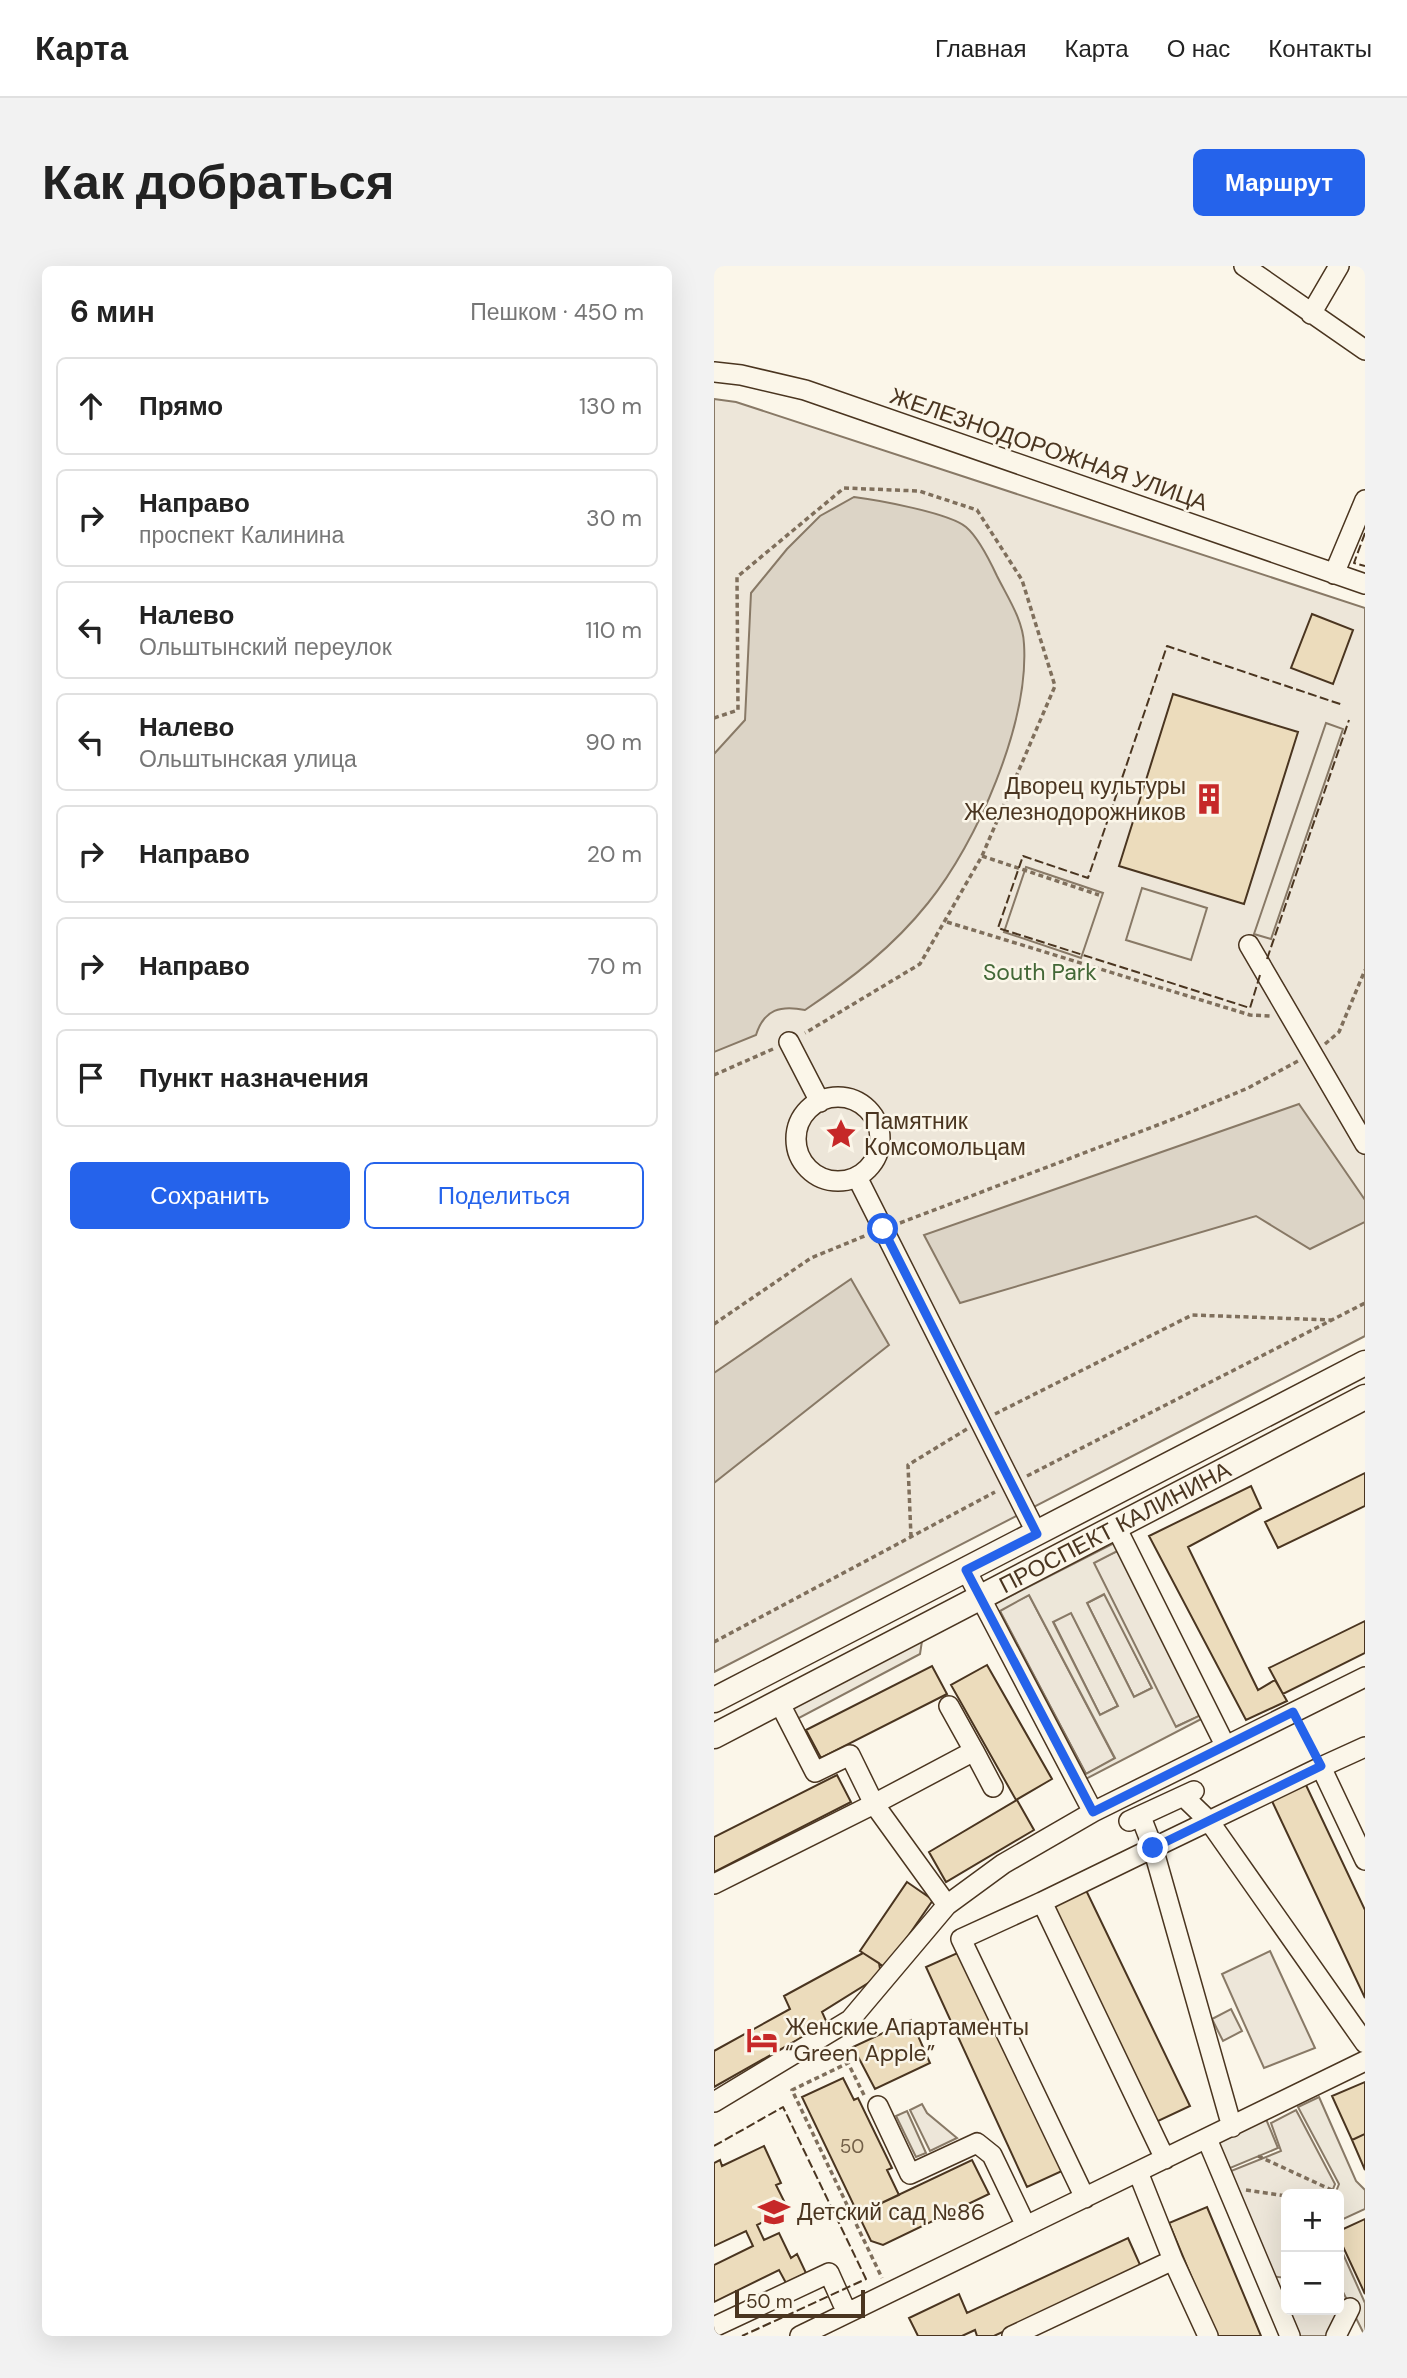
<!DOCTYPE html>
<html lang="ru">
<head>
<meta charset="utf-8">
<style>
	body { margin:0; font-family:"DM Sans",sans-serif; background:#f2f2f2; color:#222 }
	.controls { position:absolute; right:21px; bottom:21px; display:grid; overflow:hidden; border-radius:10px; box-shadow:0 7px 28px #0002 }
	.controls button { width:63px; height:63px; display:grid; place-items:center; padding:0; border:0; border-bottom:2px solid #e0e0e0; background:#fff; color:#222; font:35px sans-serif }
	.scale { position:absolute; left:21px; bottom:18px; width:130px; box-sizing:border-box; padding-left:7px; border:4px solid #4a3520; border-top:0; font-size:19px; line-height:24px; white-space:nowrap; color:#4a3520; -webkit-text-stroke:5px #fbf6e9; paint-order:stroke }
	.stop { position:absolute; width:21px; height:21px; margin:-16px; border:5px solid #2563eb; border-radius:50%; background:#fff }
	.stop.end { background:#2563eb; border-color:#fff; box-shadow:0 2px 7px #0008 }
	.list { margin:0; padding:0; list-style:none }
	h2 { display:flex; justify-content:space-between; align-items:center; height:91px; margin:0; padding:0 28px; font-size:30px }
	h2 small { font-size:23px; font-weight:400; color:#767676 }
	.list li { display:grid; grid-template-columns:46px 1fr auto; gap:21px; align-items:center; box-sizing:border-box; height:98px; margin:0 14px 14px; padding:0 14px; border:2px solid #e0e0e0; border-radius:10px }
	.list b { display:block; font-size:26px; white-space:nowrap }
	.list p { margin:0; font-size:23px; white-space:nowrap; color:#767676 }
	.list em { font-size:23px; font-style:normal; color:#767676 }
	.actions { display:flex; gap:14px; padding:21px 28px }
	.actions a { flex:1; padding:16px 0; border:2px solid #2563eb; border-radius:10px; text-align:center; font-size:24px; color:#2563eb }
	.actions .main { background:#2563eb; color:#fff }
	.icon { flex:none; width:38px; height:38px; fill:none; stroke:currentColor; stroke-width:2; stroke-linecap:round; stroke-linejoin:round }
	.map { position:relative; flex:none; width:651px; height:2070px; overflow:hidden; border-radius:10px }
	header { display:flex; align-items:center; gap:42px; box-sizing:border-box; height:98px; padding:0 35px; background:#fff; border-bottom:2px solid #e0e0e0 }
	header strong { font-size:33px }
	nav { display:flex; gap:38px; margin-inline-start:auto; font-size:24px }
	.intro { display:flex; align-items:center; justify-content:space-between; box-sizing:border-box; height:168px; padding:0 42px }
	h1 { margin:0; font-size:49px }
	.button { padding:18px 32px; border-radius:10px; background:#2563eb; color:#fff; font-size:24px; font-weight:700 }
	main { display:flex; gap:42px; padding:0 42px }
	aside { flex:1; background:#fff; border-radius:10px; box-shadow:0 7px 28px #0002 }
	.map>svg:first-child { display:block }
	.green { fill:#ede6d9; stroke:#887966; stroke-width:2 }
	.parking { fill:#ede7d9; stroke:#887966; stroke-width:2; fill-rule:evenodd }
	.water { fill:#dcd4c6; stroke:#887966; stroke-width:2 }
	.building { fill:#ecdcbc; stroke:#4a3520; stroke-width:2 }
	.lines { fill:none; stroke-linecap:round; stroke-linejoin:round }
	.minor-casing { stroke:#4a3520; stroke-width:22 }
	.major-casing { stroke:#4a3520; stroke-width:27 }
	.path { stroke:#7f6f5c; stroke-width:3.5; stroke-dasharray:5 3.5; stroke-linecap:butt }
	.minor { stroke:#fbf6e9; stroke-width:19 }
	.major { stroke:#fbf6e9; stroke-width:24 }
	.fence { stroke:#4a3520; stroke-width:2; stroke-dasharray:9 3.5; stroke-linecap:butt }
	.route { stroke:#2563eb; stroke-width:9 }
	.labels { text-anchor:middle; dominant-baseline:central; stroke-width:5; stroke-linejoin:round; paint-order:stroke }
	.number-label { font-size:19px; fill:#725f47 }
	.street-label { font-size:23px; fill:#4a3520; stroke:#fbf6e9 }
	.poi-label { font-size:23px; fill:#4a3520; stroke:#fbf6e9; text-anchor:start }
	.park-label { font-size:23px; fill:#436837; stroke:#fbf6e9 }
</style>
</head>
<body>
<header>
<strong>Карта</strong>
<nav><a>Главная</a><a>Карта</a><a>О нас</a><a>Контакты</a></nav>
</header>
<div class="intro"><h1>Как добраться</h1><a class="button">Маршрут</a></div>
<main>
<aside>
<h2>6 мин<small>Пешком · 450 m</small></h2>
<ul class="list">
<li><svg class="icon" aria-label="ahead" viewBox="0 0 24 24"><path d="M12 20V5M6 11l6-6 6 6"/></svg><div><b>Прямо</b></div><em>130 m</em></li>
<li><svg class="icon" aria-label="right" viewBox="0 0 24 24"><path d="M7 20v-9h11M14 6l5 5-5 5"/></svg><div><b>Направо</b><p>проспект Калинина</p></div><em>30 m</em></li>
<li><svg class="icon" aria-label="left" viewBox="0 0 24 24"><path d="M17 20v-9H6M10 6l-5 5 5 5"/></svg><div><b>Налево</b><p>Ольштынский переулок</p></div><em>110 m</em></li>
<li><svg class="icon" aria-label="left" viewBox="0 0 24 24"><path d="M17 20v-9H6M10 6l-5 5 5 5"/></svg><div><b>Налево</b><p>Ольштынская улица</p></div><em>90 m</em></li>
<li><svg class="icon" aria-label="right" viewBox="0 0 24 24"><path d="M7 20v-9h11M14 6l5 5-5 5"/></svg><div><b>Направо</b></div><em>20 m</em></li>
<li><svg class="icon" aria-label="right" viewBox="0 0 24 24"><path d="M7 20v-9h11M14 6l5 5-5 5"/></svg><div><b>Направо</b></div><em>70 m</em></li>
<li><svg class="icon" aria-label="arrive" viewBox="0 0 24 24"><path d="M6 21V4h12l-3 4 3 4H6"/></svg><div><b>Пункт назначения</b></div></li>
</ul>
<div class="actions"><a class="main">Сохранить</a><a>Поделиться</a></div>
</aside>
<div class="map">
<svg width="651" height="2070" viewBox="0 0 651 2070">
	<rect width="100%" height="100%" fill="#fbf6e9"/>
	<path class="green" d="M 0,133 L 22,136 L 651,342 L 651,1070 L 0,1406 Z
		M 408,1283 L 490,1448 L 461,1461 L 379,1296 Z
		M 391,1328 L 438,1422 L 420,1431 L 373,1337 Z
		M 315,1329 L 401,1493 L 372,1508 L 285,1344 Z
		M 357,1346 L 404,1440 L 386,1449 L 339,1355 Z
		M 556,1685 L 601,1782 L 550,1802 L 508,1708 Z
		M 517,1743 L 528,1765 L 509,1775 L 498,1753 Z
		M 208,1838 L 213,1847 L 243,1872 L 216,1885 L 196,1844 Z
		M 582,1844 L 621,1918 L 617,1928 L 572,1928 L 572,2012 L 555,2010 L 512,1907 L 567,1885 L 557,1857 Z
		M 560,2023 L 572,2023 L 572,2044 L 620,2044 L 623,2052 L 614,2070 L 580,2070 Z"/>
	<path class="parking" d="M 612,457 L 629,463 L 557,673 L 540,668 Z
		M 312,601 L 389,627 L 367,692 L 290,666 Z
		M 428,622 L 493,642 L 477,694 L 412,674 Z
		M 408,1273 L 495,1449 L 364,1517 L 273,1342 ZM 407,1283 L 489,1448 L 462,1461 L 380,1297 ZM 390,1328 L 438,1422 L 420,1431 L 373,1337 ZM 315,1329 L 401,1492 L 372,1508 L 286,1345 ZM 357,1347 L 404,1440 L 386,1449 L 339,1356 Z
		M 208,1375 L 206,1388 L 85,1452 L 77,1451 L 69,1438 Z
		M 605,1831 L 642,1915 L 651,1924 L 651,1943 L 625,1955 L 625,1928 L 621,1928 L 625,1918 L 584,1841 Z
		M 193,1845 L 212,1887 L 202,1891 L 182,1850 Z
		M 552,1853 L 564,1882 L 509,1905 L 498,1879 Z
		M 625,1979 L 651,2037 L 651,2070 L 625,2018 Z"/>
	<path class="water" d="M 140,231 C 164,234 235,247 252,261 C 265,272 276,295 283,310 C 294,332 309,354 310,378 C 315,457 263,577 214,637 C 179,681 137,713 91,744 C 67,739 50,743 42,769 L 0,786 L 0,488 L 31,454 L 37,327 L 73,283 L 106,250 Z
		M 585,838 L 651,934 L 651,956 L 596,983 L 542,950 L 246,1037 L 210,969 Z
		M 137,1013 L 175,1079 L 0,1217 L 0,1107 Z"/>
	<path class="building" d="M 598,348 L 639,364 L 619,418 L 577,402 Z
		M 459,428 L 584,466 L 530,638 L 405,600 Z
		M 651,1207 L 651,1240 L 564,1282 L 551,1256 Z
		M 537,1220 L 547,1242 L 474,1281 L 544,1424 L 561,1414 L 573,1435 L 532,1454 L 435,1270 Z
		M 651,1355 L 651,1387 L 569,1428 L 555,1402 Z
		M 273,1399 L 338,1513 L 302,1534 L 237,1419 Z
		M 218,1400 L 233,1428 L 107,1492 L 92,1464 Z
		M 123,1509 L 137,1536 L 0,1606 L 0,1571 Z
		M 591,1517 L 651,1644 L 651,1732 L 557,1533 Z
		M 303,1534 L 320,1564 L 232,1616 L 215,1586 Z
		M 193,1616 L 219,1634 L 172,1702 L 146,1685 Z
		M 370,1620 L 476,1840 L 442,1856 L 337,1636 Z
		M 248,1685 L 348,1905 L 313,1921 L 212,1701 Z
		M 149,1687 L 165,1697 L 167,1709 L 108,1746 L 113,1757 L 0,1821 L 0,1785 L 76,1743 L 70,1730 Z
		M 197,1754 L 216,1797 L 161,1823 L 139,1781 Z
		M 129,1812 L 140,1834 L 144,1832 L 178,1902 L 173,1904 L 185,1929 L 144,1948 L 88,1831 Z
		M 651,1816 L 651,1868 L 638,1874 L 618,1830 Z
		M 651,1868 L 651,1904 L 638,1874 Z
		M 50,1880 L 67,1917 L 62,1919 L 72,1939 L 57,1946 L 59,1951 L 43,1959 L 50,1974 L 65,1967 L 77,1992 L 83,1988 L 92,2007 L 72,2017 L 65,2004 L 0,2036 L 0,1999 L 39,1980 L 32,1965 L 0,1980 L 0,1897 L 6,1894 L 8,1900 Z
		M 258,1894 L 275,1928 L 169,1979 L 157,1975 L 144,1948 Z
		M 493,1941 L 547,2070 L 502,2070 L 455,1957 Z
		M 651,1953 L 651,2028 L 625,1972 L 625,1965 Z
		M 414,1972 L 427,2001 L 280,2070 L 263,2070 L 261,2064 L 248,2070 L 204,2070 L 195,2052 L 245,2028 L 253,2047 Z"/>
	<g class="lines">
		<defs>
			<path id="minor" d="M 530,0 L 651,84
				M 597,48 L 625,0
				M 0,106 L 27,109 L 91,124 L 651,318
				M 620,308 L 651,234
				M 535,679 L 651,878
				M 75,776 L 106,836
				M82 873a42 42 0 1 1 84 0a42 42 0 1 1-84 0Z
				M 143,911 L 323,1268
				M 402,1261 L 511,1479
				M 252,1304 L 379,1546
				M 651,1481 L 607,1501 L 651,1594
				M 260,1485 L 279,1521
				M 607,1501 L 495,1555 L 651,1777
				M 427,1551 L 439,1582 L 495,1555 L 469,1530
				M 415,1555 L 480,1525
				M 0,1618 L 160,1538 L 136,1489 L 101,1506 L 65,1436
				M 328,1636 L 439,1582 L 518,1861
				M 233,1639 L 160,1538 L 260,1485 L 235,1440
				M 0,1836 L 136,1754 L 233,1639 L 289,1598 L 379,1546 L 651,1411
				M 164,1840 L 196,1908 L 263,1877 L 278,1889 L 312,1960
				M 493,1873 L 576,2070
				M 371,1932 L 247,1673 L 328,1636 L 451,1893
				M 459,1994 L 494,2070
				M 0,2061 L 115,2007 L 133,2047
				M 86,2070 L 651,1795
				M 298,2070 L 459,1994 L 424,1906
				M 622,2070 L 636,2042"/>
			<g id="major">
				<path d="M 0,1434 L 651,1097"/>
				<path id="s1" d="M 0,1470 L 651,1131"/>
			</g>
		</defs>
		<use href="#minor" class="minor-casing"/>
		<use href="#major" class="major-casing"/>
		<path class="path" d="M 0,452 L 24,444 L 23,311 L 130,222 L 205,225 L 263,244 L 308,314 L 341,420 L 268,590 L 206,698 L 91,767
			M 268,590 L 385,629
			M 233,656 L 536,749 L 556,750
			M 611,778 L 625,766 L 651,704
			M 0,809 L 59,783
			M 186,957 L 462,852 L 534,822 L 584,795
			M 0,1058 L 97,992 L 153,969
			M 281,1148 L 478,1049 L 617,1054
			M 313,1210 L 651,1037
			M 197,1271 L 194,1199 L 253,1163
			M 0,1376 L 281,1226
			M 587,1462 L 600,1486
			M 150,1829 L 134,1797 L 78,1824 L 168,2012
			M 544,1890 L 622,1926
			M 532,1924 L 572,1930"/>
		<use href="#minor" class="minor"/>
		<use href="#major" class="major"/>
		<path class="fence" d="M 651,267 L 640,297 L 651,300
			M 553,693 L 635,454
			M 546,709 L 536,742 L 284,662 L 309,590 L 374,612 L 453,380 L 629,439
			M 0,1880 L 69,1841 L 152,2013 L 28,2070"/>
	</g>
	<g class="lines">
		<path class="route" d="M 169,963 L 323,1268 L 252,1304 L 379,1546 L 579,1446 L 607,1500 L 439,1582"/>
	</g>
	<defs>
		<symbol id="building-bare" viewBox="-9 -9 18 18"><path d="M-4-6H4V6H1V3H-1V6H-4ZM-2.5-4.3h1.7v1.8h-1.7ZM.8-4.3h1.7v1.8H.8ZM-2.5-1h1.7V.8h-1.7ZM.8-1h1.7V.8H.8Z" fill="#c62828" stroke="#fbf6e9" stroke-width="2.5" paint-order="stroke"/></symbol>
		<symbol id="sight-bare" viewBox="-9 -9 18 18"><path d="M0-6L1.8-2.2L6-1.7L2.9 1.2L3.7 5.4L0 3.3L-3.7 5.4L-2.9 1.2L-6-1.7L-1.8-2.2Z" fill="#c62828" stroke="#fbf6e9" stroke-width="2.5" paint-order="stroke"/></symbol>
		<symbol id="hotel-bare" viewBox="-9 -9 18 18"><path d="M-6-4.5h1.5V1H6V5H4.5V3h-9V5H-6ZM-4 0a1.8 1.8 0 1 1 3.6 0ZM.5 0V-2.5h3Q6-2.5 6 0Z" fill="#c62828" stroke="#fbf6e9" stroke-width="2.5" paint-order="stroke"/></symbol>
		<symbol id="school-bare" viewBox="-9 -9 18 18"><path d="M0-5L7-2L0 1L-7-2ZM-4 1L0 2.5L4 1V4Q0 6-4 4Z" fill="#c62828" stroke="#fbf6e9" stroke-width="2.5" paint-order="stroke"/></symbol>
	</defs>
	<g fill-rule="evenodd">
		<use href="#building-bare" x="473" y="511" width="44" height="44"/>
		<use href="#sight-bare" x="105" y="846" width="44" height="44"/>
		<use href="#hotel-bare" x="26" y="1752" width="44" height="44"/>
		<use href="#school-bare" x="38" y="1924" width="44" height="44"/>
	</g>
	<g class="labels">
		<g class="number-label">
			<text x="138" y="1880">50</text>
		</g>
		<g class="street-label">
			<text transform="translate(335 183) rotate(19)">ЖЕЛЕЗНОДОРОЖНАЯ УЛИЦА</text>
			<text stroke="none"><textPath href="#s1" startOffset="452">ПРОСПЕКТ КАЛИНИНА</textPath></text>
		</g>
		<g class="poi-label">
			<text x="472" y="520" text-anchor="end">Дворец культуры<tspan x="472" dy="26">Железнодорожников</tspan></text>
			<text x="150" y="855">Памятник<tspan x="150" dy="26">Комсомольцам</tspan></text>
			<text x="71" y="1761">Женские Апартаменты<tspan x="71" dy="26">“Green Apple”</tspan></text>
			<text x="83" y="1946">Детский сад №86</text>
		</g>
		<g class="park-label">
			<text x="326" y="706">South Park</text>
		</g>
	</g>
</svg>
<div class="controls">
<button>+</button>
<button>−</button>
</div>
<div class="scale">50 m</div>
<div class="stop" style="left:169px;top:963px"></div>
<div class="stop end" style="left:439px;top:1582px"></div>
</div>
</main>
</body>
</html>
